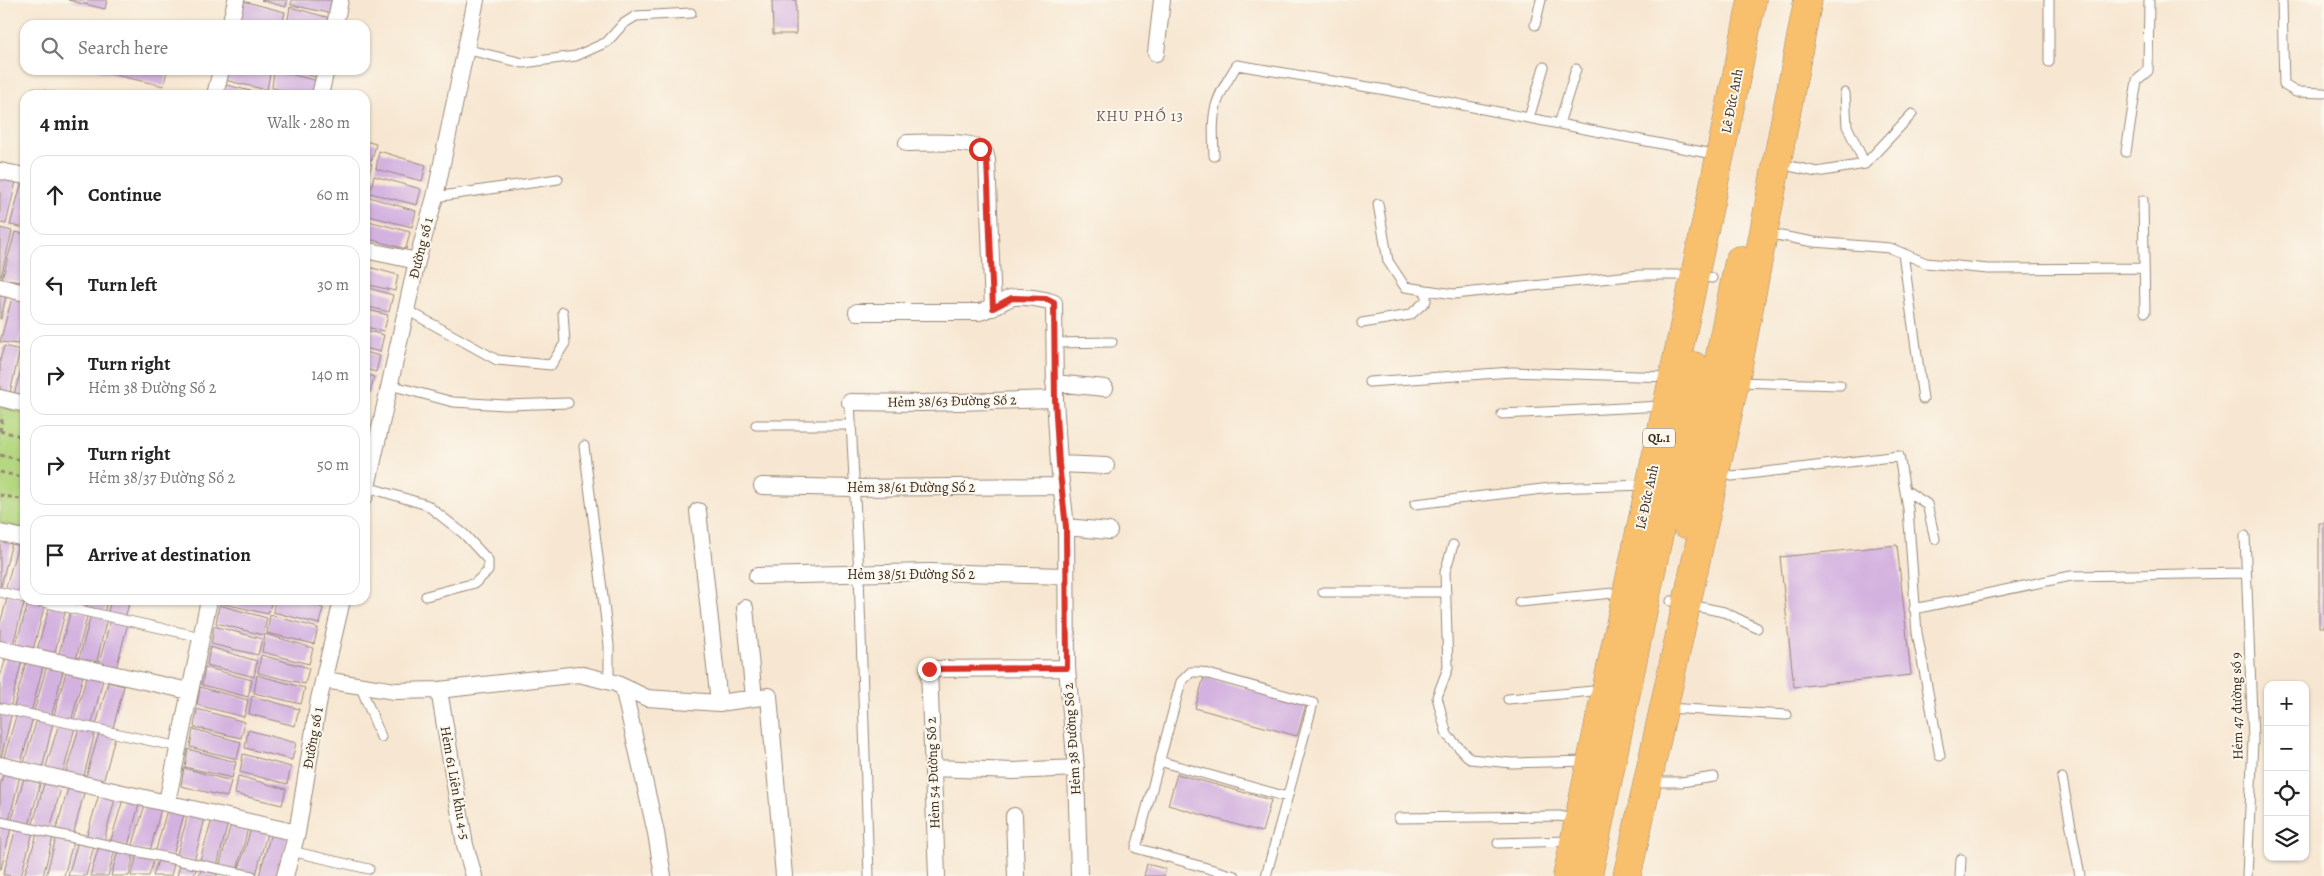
<!DOCTYPE html>
<html lang="en">
<head>
<meta charset="utf-8">
<style>
	body { margin:0; font-family:Alegreya,serif; background:#f2f2f2; color:#222 }
	.controls { position:absolute; right:15px; bottom:15px; display:grid; overflow:hidden; border-radius:10px; box-shadow:0 1px 4px #0004 }
	.controls button { width:45px; height:45px; display:grid; place-items:center; padding:0; border:0; border-bottom:1px solid #e0e0e0; background:#fff; color:#222; font:25px sans-serif }
	.stop { position:absolute; width:15px; height:15px; margin:-11px; border:4px solid #d93025; border-radius:50%; background:#fff }
	.stop.end { background:#d93025; border-color:#fff; box-shadow:0 1px 5px #0008 }
	.list { margin:0; padding:0; list-style:none }
	h2 { display:flex; justify-content:space-between; align-items:center; height:65px; margin:0; padding:0 20px; font-size:21px }
	h2 small { font-size:16px; font-weight:400; color:#767676 }
	.list li { display:grid; grid-template-columns:32px 1fr auto; gap:15px; align-items:center; box-sizing:border-box; height:80px; margin:0 10px 10px; padding:0 10px; border:1px solid #e0e0e0; border-radius:15px }
	.list b { display:block; font-size:19px; white-space:nowrap }
	.list p { margin:0; font-size:16px; white-space:nowrap; color:#767676 }
	.list em { font-size:16px; font-style:normal; color:#767676 }
	.icon { flex:none; width:28px; height:28px; fill:none; stroke:currentColor; stroke-width:2; stroke-linecap:round; stroke-linejoin:round }
	.map { position:relative; flex:none; width:2324px; height:876px; overflow:hidden }
	.search { position:absolute; background:#fff; box-shadow:0 1px 4px #0004; left:20px; top:20px; width:350px; height:55px; display:flex; align-items:center; gap:12px; box-sizing:border-box; padding:0 18px; border-radius:15px; color:#767676; font-size:19px }
	.panel { position:absolute; background:#fff; box-shadow:0 1px 4px #0004; left:20px; top:90px; width:350px; height:515px; border-radius:15px }
	.map>svg:first-child { display:block }
	.green { fill:#b4d780; stroke:#78804f }
	.building { fill:#d4b2e0 }
	.lines { fill:none; stroke-linecap:round; stroke-linejoin:round }
	.service-casing { stroke:#998878; stroke-width:11 }
	.minor-casing { stroke:#998878; stroke-width:18 }
	.trunk-casing { stroke:#998878; stroke-width:29 }
	.path { stroke:#998878; stroke-width:3; stroke-dasharray:4 4; stroke-linecap:butt }
	.service { stroke:#fff; stroke-width:9 }
	.minor { stroke:#fff; stroke-width:16 }
	.trunk { stroke:#f8bf6c; stroke-width:28 }
	.route { stroke:#d93025; stroke-width:6 }
	.labels { text-anchor:middle; dominant-baseline:central; stroke-width:4; stroke-linejoin:round; paint-order:stroke }
	.shield { fill:#fbf7ec; stroke:#75685c; stroke-width:1 }
	.shield-label { font-size:12px; font-weight:bold; fill:#3b2a1e }
	.street-label { font-size:14px; fill:#3b2a1e; stroke:#fbf7ec }
	.neighbourhood-label { font-size:15px; letter-spacing:1px; fill:#715a62; stroke:#fbf7ec }
</style>
</head>
<body>
<div class="map">
<svg width="2324" height="876" viewBox="0 0 2324 876">
	<rect width="100%" height="100%" fill="#fbf7ec"/>
	<filter id="ink" filterUnits="userSpaceOnUse"><feTurbulence type="fractalNoise" baseFrequency=".02" numOctaves="2"/><feDisplacementMap in="SourceGraphic" scale="10" xChannelSelector="R" yChannelSelector="G"/><feConvolveMatrix kernelMatrix="1 2 1 2 8 2 1 2 1" color-interpolation-filters="sRGB"/></filter>
	<filter id="wash" filterUnits="userSpaceOnUse"><feTurbulence type="fractalNoise" baseFrequency=".0096" numOctaves="4" result="noise"/><feDisplacementMap in="SourceGraphic" scale="20" xChannelSelector="R" yChannelSelector="G"/><feGaussianBlur stdDeviation="1.12" result="paint"/><feColorMatrix in="noise" values="0 0 0 0 0 0 0 0 0 0 0 0 0 0 0 0 0 1.4 0 .05"/><feComposite in="paint" operator="in"/></filter>
	<g filter="url(#wash)">
		<rect width="100%" height="100%" fill="#f7e7d2"/>
		<path class="green" d="M 0,407 L 25,413 L 25,529 L 0,523 Z"/>
		<g id="blocks">
			<path class="building" d="M 68,0 L 107,0 L 105,9 Z
				M 239,0 L 285,12 L 282,25 L 267,25 L 234,17 Z
				M 261,0 L 287,0 L 286,7 Z
				M 292,0 L 342,0 L 338,15 L 291,5 Z
				M 772,0 L 796,0 L 796,34 L 773,34 Z
				M 290,7 L 337,20 L 336,25 L 287,25 Z
				M 93,70 L 167,70 L 164,86 Z
				M 221,70 L 255,70 L 270,74 L 267,90 L 220,79 Z
				M 274,70 L 322,82 L 319,95 L 304,95 L 272,88 Z
				M 290,70 L 325,70 L 323,79 Z
				M 219,83 L 262,94 L 262,95 L 217,95 Z
				M 32,88 L 65,94 L 65,95 L 31,95 Z
				M 270,90 L 288,94 L 288,95 L 270,95 Z
				M 365,141 L 376,144 L 372,160 L 365,158 Z
				M 379,151 L 426,165 L 422,181 L 376,169 Z
				M 365,162 L 372,164 L 367,180 L 365,179 Z
				M 0,176 L 17,177 L 6,224 L 0,223 Z
				M 374,176 L 421,189 L 417,205 L 370,193 Z
				M 23,178 L 25,179 L 25,228 L 10,225 Z
				M 369,197 L 416,211 L 412,227 L 365,215 Z
				M 365,220 L 410,232 L 406,249 L 365,238 Z
				M 0,228 L 12,231 L 1,277 L 0,277 Z
				M 15,232 L 25,234 L 25,263 L 20,282 L 2,279 Z
				M 365,266 L 398,275 L 395,291 L 365,284 Z
				M 365,287 L 393,295 L 389,312 L 365,306 Z
				M 0,290 L 7,292 L 1,319 L 0,319 Z
				M 13,294 L 25,297 L 25,316 L 18,344 L 0,342 Z
				M 365,309 L 388,315 L 384,331 L 365,327 Z
				M 365,330 L 384,335 L 380,352 L 365,348 Z
				M 25,333 L 25,347 L 21,346 Z
				M 4,346 L 20,350 L 9,397 L 0,395 L 0,360 Z
				M 365,352 L 380,356 L 376,372 L 365,369 Z
				M 25,356 L 25,400 L 13,398 Z
				M 365,374 L 374,377 L 370,393 L 365,392 Z
				M 2319,523 L 2324,523 L 2324,627 L 2319,627 Z
				M 0,539 L 12,542 L 1,586 L 0,586 Z
				M 18,544 L 25,546 L 25,585 L 23,594 L 5,591 Z
				M 1897,545 L 1911,675 L 1794,687 L 1780,557 Z
				M 8,595 L 25,599 L 13,645 L 0,643 L 0,624 Z
				M 29,600 L 45,604 L 33,650 L 15,647 Z
				M 67,600 L 85,600 L 83,609 L 65,606 Z
				M 88,600 L 107,600 L 104,613 L 86,610 Z
				M 111,600 L 130,600 L 125,618 L 107,615 Z
				M 222,600 L 272,600 L 268,614 L 221,603 Z
				M 275,600 L 296,600 L 323,608 L 319,624 L 273,612 Z
				M 50,605 L 66,609 L 54,656 L 36,653 Z
				M 219,605 L 267,618 L 263,635 L 216,623 Z
				M 71,610 L 88,613 L 76,660 L 58,657 Z
				M 91,615 L 107,618 L 96,665 L 78,662 Z
				M 270,615 L 318,628 L 314,644 L 267,633 Z
				M 111,619 L 128,623 L 116,669 L 98,666 Z
				M 214,626 L 262,639 L 258,655 L 211,644 Z
				M 265,634 L 313,648 L 309,664 L 262,652 Z
				M 210,647 L 257,661 L 254,677 L 207,665 Z
				M 261,655 L 309,668 L 305,684 L 258,673 Z
				M 6,657 L 22,661 L 10,708 L 0,706 L 0,678 Z
				M 26,662 L 43,666 L 31,713 L 13,710 Z
				M 205,667 L 252,680 L 248,697 L 202,685 Z
				M 46,668 L 63,671 L 51,718 L 33,715 Z
				M 66,672 L 83,676 L 71,722 L 53,719 Z
				M 257,675 L 305,688 L 301,704 L 254,693 Z
				M 87,676 L 103,680 L 91,727 L 73,723 Z
				M 1204,677 L 1306,705 L 1297,736 L 1195,708 Z
				M 108,682 L 124,686 L 112,732 L 95,729 Z
				M 200,687 L 248,700 L 244,717 L 197,705 Z
				M 252,696 L 299,709 L 295,726 L 249,714 Z
				M 0,709 L 12,712 L 1,758 L 0,758 Z
				M 197,709 L 245,722 L 241,738 L 194,727 Z
				M 17,713 L 33,717 L 21,763 L 3,760 Z
				M 37,719 L 53,723 L 42,769 L 23,766 Z
				M 59,723 L 75,727 L 63,773 L 45,770 Z
				M 79,728 L 95,732 L 83,779 L 65,775 Z
				M 193,729 L 241,742 L 237,759 L 190,747 Z
				M 248,730 L 296,743 L 292,760 L 245,748 Z
				M 99,733 L 115,737 L 103,783 L 85,780 Z
				M 188,749 L 236,762 L 232,778 L 185,767 Z
				M 243,754 L 291,767 L 287,784 L 240,772 Z
				M 184,768 L 231,781 L 227,797 L 181,786 Z
				M 4,771 L 20,775 L 9,821 L 0,820 L 0,786 Z
				M 1177,774 L 1271,800 L 1262,832 L 1168,805 Z
				M 25,775 L 41,780 L 29,826 L 11,823 Z
				M 238,776 L 286,789 L 282,805 L 235,794 Z
				M 45,780 L 62,784 L 50,830 L 32,827 Z
				M 69,785 L 85,789 L 73,836 L 55,833 Z
				M 100,791 L 116,795 L 104,841 L 86,838 Z
				M 124,796 L 140,800 L 128,846 L 110,843 Z
				M 146,801 L 162,805 L 150,851 L 132,848 Z
				M 168,806 L 185,810 L 173,856 L 155,853 Z
				M 189,811 L 206,815 L 194,861 L 176,858 Z
				M 213,816 L 229,819 L 217,866 L 199,863 Z
				M 232,820 L 249,824 L 237,871 L 219,867 Z
				M 0,825 L 11,828 L 1,869 L 0,869 Z
				M 252,825 L 268,829 L 256,875 L 238,872 Z
				M 16,828 L 33,832 L 21,876 L 3,875 Z
				M 272,829 L 289,833 L 278,876 L 259,876 Z
				M 37,834 L 53,837 L 43,876 L 24,876 Z
				M 56,838 L 73,842 L 64,876 L 46,876 Z
				M 78,841 L 94,845 L 86,876 L 68,876 Z
				M 99,846 L 115,849 L 108,876 L 90,876 Z
				M 118,850 L 134,854 L 129,876 L 111,876 Z
				M 137,855 L 154,859 L 149,876 L 131,876 Z
				M 158,860 L 174,864 L 171,876 L 153,876 Z
				M 1147,864 L 1166,869 L 1164,876 L 1144,876 Z
				M 180,865 L 196,869 L 194,876 L 177,876 Z
				M 201,870 L 217,874 L 217,876 L 199,876 Z"/>
		</g>
	</g>
	<g filter="url(#ink)">
		<use href="#blocks" fill-opacity="0" stroke="#998878" stroke-width="1"/>
		<g class="lines">
			<defs>
				<path id="service" d="M 2282,0 L 2284,85 L 2296,92 L 2324,93
					M 1535,25 L 1541,0
					M 465,49 L 523,63 L 576,56 L 607,42 L 623,24 L 636,16 L 691,13
					M 2049,62 L 2049,0
					M 1845,93 L 1847,126 L 1865,164
					M 1529,118 L 1544,67
					M 1559,124 L 1576,69
					M 2126,152 L 2137,80 L 2148,71 L 2149,0
					M 1214,156 C 1212,111 1212,104 1237,65 L 1386,90 L 1718,155
					M 1780,164 L 1817,172 L 1865,164 L 1912,114
					M 435,197 L 558,179
					M 2143,200 L 2145,312
					M 1378,204 L 1388,261 L 1405,287 L 1454,294 L 1640,275 L 1696,275 L 1712,278
					M 1765,233 L 1814,242 L 1890,248 L 1926,263 L 1988,269 L 2143,268
					M 1903,253 L 1923,399
					M 407,310 L 497,360 L 551,365 L 565,343 L 563,312
					M 1362,323 L 1410,315 L 1426,301 L 1426,290
					M 1054,343 L 1112,342
					M 1369,382 L 1512,372 L 1669,377
					M 1738,382 L 1840,385
					M 390,385 L 453,402 L 506,405 L 568,403
					M 850,402 L 859,574 L 869,876
					M 1502,414 L 1663,406
					M 756,425 L 851,425
					M 584,446 L 609,645 L 609,682
					M 1719,471 L 1732,476 L 1899,456 L 1908,509 L 1917,633 L 1940,756
					M 367,487 L 427,505 L 464,534 L 488,560 L 488,571 L 475,583 L 426,596
					M 1905,490 L 1927,504 L 1935,539
					M 1415,504 L 1551,488 L 1646,485
					M 2245,536 L 2253,740 L 2247,876
					M 1453,545 L 1445,572 L 1448,668 L 1437,697 L 1447,735 L 1470,759 L 1511,763 L 1587,761
					M 0,592 L 25,598
					M 1323,592 L 1446,592
					M 34,600 L 201,637
					M 1671,601 L 1724,612 L 1757,628
					M 1519,602 L 1624,592
					M 1914,609 L 2071,576 L 2245,573
					M 360,685 L 381,737
					M 1508,699 L 1603,690
					M 0,708 L 179,747
					M 1667,708 L 1787,715
					M 1159,761 L 1287,797
					M 2062,778 L 2080,876
					M 1650,782 L 1681,782 L 1714,777
					M 1399,818 L 1560,816 L 1576,820
					M 0,822 L 252,876
					M 1498,843 L 1570,841
					M 291,851 L 369,869
					M 1235,876 L 1136,848 L 1181,682 L 1191,672 L 1201,672 L 1313,703 L 1266,876
					M 1960,876 L 1961,859"/>
				<path id="minor" d="M 230,25 L 236,0
					M 335,25 L 340,0
					M 1156,53 L 1162,0
					M 215,95 L 221,70
					M 320,95 L 326,70
					M 907,143 C 921,143 976,139 984,152 C 986,154 986,157 987,160 L 993,308
					M 0,171 L 25,176
					M 365,250 L 417,261
					M 0,287 L 25,293
					M 857,312 L 980,312 C 992,308 1000,303 1010,298 C 1019,295 1046,299 1054,303 L 1055,399 L 1059,464 L 1066,527 L 1067,668 L 1076,768 L 1079,876
					M 1054,383 L 1105,388
					M 0,398 L 25,404
					M 850,402 L 923,403 L 1055,399
					M 1059,464 L 1106,466
					M 762,486 L 853,488 L 1061,486
					M 365,496 L 417,261 L 435,197 L 476,0
					M 698,511 L 719,703
					M 1066,527 L 1109,531
					M 0,533 L 25,538
					M 757,576 L 929,572 L 1065,576
					M 745,608 L 754,698
					M 0,649 L 189,691
					M 324,680 L 395,691 L 439,690 L 579,674 L 615,683 L 647,698 L 719,703 L 769,696 L 784,876
					M 623,687 L 656,833 L 663,876
					M 439,690 L 465,845 L 474,876
					M 0,765 L 297,833
					M 933,768 L 1013,771 L 1076,768
					M 167,802 L 209,600
					M 1014,816 L 1016,876
					M 285,876 L 297,833 L 319,699 L 342,600
					M 937,876 L 929,669 L 1067,668"/>
				<path id="trunk" d="M 1686,524 L 1739,260
					M 1567,876 C 1627,584 1693,293 1752,0
					M 1588,876 L 1694,366
					M 1627,876 L 1735,382 L 1808,0"/>
			</defs>
			<use href="#service" class="service-casing"/>
			<use href="#minor" class="minor-casing"/>
			<use href="#trunk" class="trunk-casing"/>
			<path class="path" d="M 0,431 L 3,415
				M 0,431 L 25,437
				M 0,455 L 25,461
				M 0,472 L 25,478
				M 0,495 L 25,500"/>
			<use href="#service" class="service"/>
			<use href="#minor" class="minor"/>
			<use href="#trunk" class="trunk"/>
		</g>
	</g>
	<g class="lines" filter="url(#ink)">
		<path class="route" d="M 929,669 L 1067,668 L 1066,527 L 1059,464 L 1055,399 L 1054,303 L 1046,299 L 1012,298 L 993,308 L 987,160 L 984,152 L 980,149"/>
	</g>
	<g class="labels">
		<rect class="shield" x="1643" y="428.5" width="32" height="19" rx="4"/>
		<g class="shield-label">
			<text x="1659" y="438">QL.1</text>
		</g>
		<g class="street-label">
			<text transform="translate(1732 101) rotate(-79)">Lê Đức Anh</text>
			<text transform="translate(421 248) rotate(-76)">Đường số 1</text>
			<text transform="translate(952 401) rotate(-1)">Hẻm 38/63 Đường Số 2</text>
			<text x="911" y="487">Hẻm 38/61 Đường Số 2</text>
			<text transform="translate(1647 497) rotate(-78)">Lê Đức Anh</text>
			<text x="911" y="574">Hẻm 38/51 Đường Số 2</text>
			<text transform="translate(2237 706) rotate(-91)">Hẻm 47 đường số 9</text>
			<text transform="translate(313 738) rotate(-80)">Đường số 1</text>
			<text transform="translate(1072 739) rotate(-94)">Hẻm 38 Đường Số 2</text>
			<text transform="translate(933 773) rotate(-92)">Hẻm 54 Đường Số 2</text>
			<text transform="translate(455 783) rotate(80)">Hẻm 61 Liên khu 4-5</text>
		</g>
		<g class="neighbourhood-label">
			<text x="1140" y="116">KHU PHỐ 13</text>
		</g>
	</g>
</svg>
<div class="controls">
<button>+</button>
<button>−</button>
<button><svg class="icon" aria-label="locate" viewBox="0 0 24 24"><circle cx="12" cy="12" r="6"/><path d="M12 2v4M12 18v4M2 12h4M18 12h4"/></svg></button>
<button><svg class="icon" aria-label="layers" viewBox="0 0 24 24"><path d="M12 4l9 5-9 5-9-5zM3 14l9 5 9-5"/></svg></button>
</div>
<div class="stop" style="left:980px;top:149px"></div>
<div class="stop end" style="left:929px;top:669px"></div>
<div class="search"><svg class="icon" aria-label="search" viewBox="0 0 24 24"><circle cx="10" cy="10" r="6"/><path d="M15 15l6 6"/></svg>Search here</div>
<section class="panel">
<h2>4 min<small>Walk · 280 m</small></h2>
<ul class="list">
<li><svg class="icon" aria-label="ahead" viewBox="0 0 24 24"><path d="M12 20V5M6 11l6-6 6 6"/></svg><div><b>Continue</b></div><em>60 m</em></li>
<li><svg class="icon" aria-label="left" viewBox="0 0 24 24"><path d="M17 20v-9H6M10 6l-5 5 5 5"/></svg><div><b>Turn left</b></div><em>30 m</em></li>
<li><svg class="icon" aria-label="right" viewBox="0 0 24 24"><path d="M7 20v-9h11M14 6l5 5-5 5"/></svg><div><b>Turn right</b><p>Hẻm 38 Đường Số 2</p></div><em>140 m</em></li>
<li><svg class="icon" aria-label="right" viewBox="0 0 24 24"><path d="M7 20v-9h11M14 6l5 5-5 5"/></svg><div><b>Turn right</b><p>Hẻm 38/37 Đường Số 2</p></div><em>50 m</em></li>
<li><svg class="icon" aria-label="arrive" viewBox="0 0 24 24"><path d="M6 21V4h12l-3 4 3 4H6"/></svg><div><b>Arrive at destination</b></div></li>
</ul>
</section>
</div>
</body>
</html>
